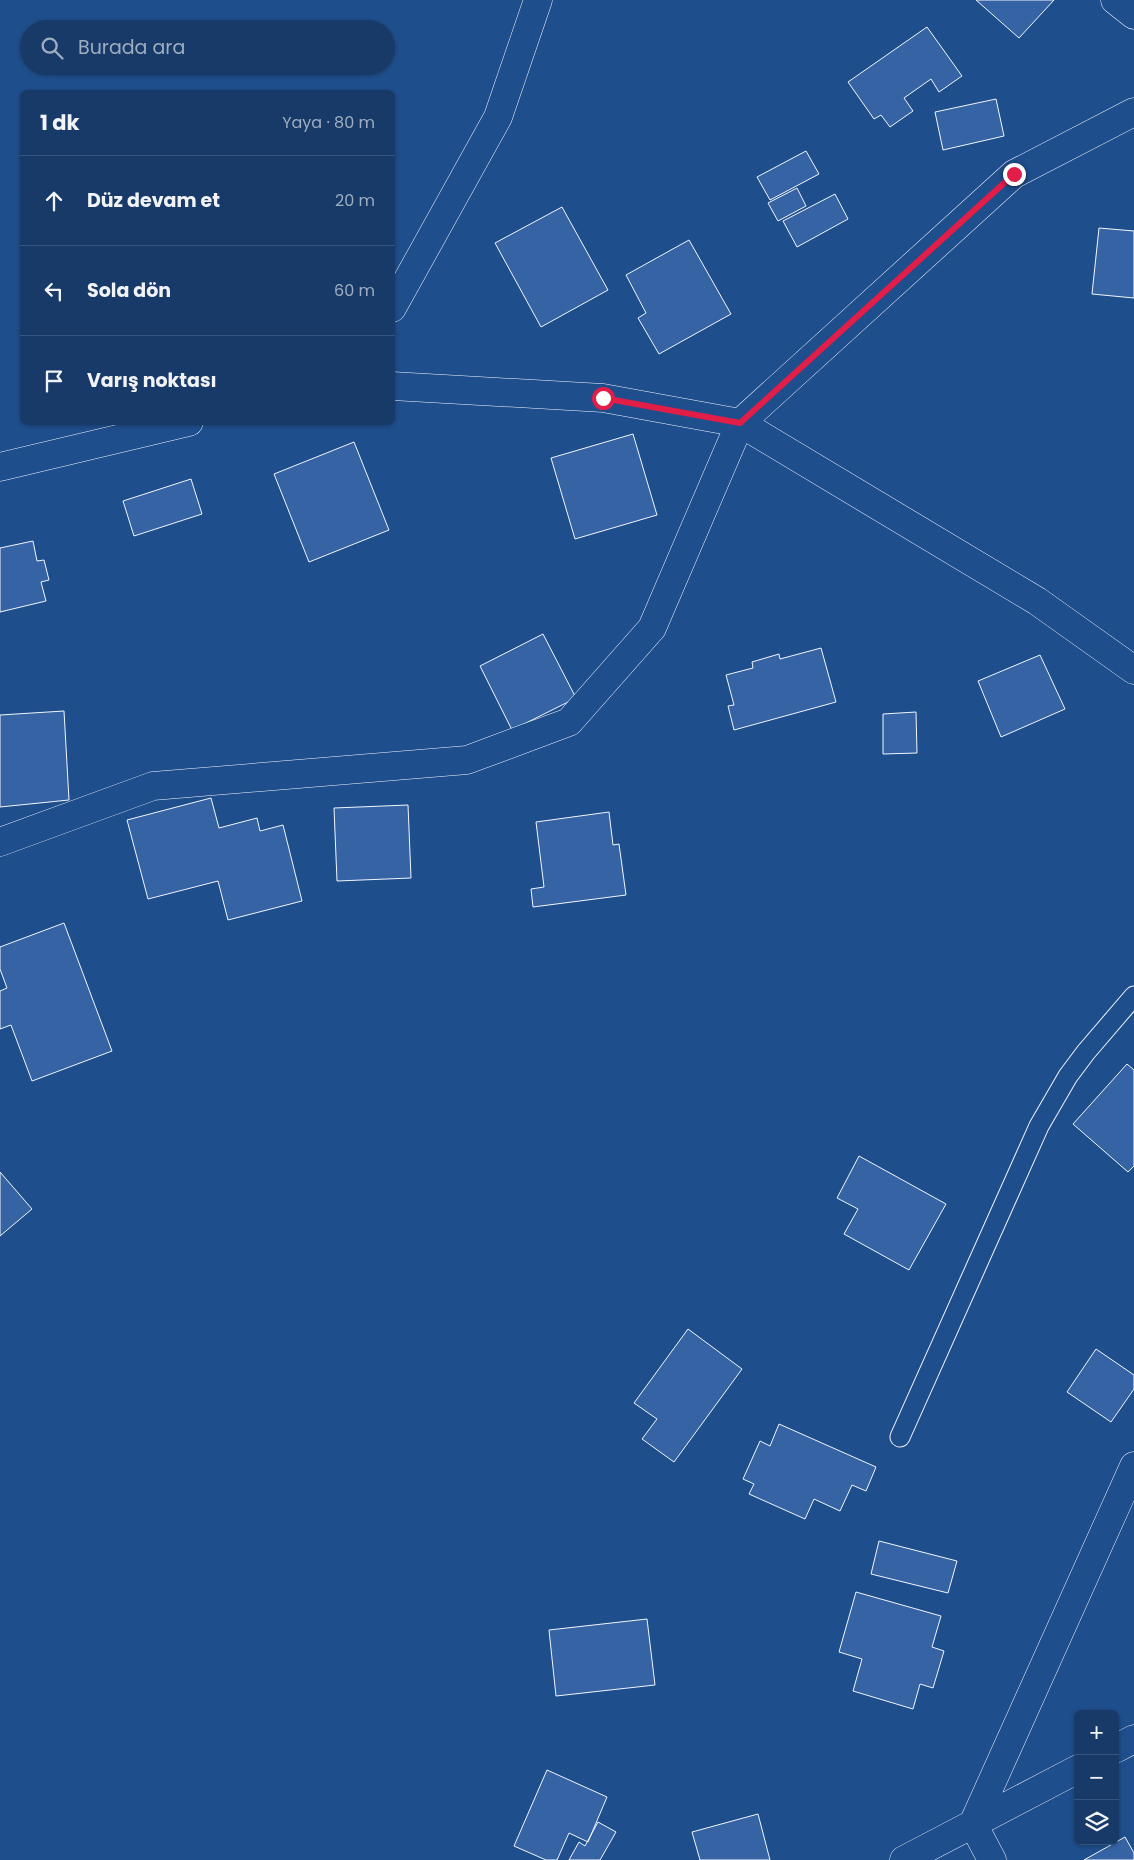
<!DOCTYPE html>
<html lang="tr">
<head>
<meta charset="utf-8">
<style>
	body { margin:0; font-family:Poppins,sans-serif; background:#244571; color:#f1f3f6 }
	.controls { position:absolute; right:15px; bottom:15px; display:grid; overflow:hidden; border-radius:8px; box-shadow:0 1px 4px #0004 }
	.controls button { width:45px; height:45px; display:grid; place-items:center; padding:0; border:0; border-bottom:1px solid #36547d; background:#173a69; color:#f1f3f6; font:25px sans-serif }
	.stop { position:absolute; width:15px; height:15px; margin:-11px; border:4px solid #e11d48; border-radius:50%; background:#fff }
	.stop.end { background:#e11d48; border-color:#fff; box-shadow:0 1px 5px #0008 }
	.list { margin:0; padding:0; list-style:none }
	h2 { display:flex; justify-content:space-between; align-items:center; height:65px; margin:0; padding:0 20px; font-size:21px }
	h2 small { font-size:16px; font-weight:400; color:#9eadc0 }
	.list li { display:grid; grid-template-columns:32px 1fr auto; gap:15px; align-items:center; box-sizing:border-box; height:90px; padding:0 20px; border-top:1px solid #36547d }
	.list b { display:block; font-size:19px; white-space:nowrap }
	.list em { font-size:16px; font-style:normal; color:#9eadc0 }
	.icon { flex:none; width:28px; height:28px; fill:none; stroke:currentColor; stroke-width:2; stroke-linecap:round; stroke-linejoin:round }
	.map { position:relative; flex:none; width:1134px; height:1860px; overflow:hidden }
	.search { position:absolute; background:#173a69; box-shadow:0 1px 4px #0004; left:20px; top:20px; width:375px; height:55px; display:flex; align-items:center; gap:12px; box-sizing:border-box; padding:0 18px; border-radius:28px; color:#9eadc0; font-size:19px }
	.panel { position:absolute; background:#173a69; box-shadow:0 1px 4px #0004; left:20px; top:90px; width:375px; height:335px; border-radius:8px }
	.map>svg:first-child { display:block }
	.building { fill:#3563a3; stroke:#f2f6ff }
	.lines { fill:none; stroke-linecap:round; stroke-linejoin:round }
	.service-casing { stroke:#f2f6ff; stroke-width:21 }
	.minor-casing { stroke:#f2f6ff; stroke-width:29 }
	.service { stroke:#1f4e8c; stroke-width:19 }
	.minor { stroke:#1f4e8c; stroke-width:28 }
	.route { stroke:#e11d48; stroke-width:6 }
</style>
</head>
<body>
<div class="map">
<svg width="1134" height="1860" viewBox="0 0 1134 1860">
	<rect width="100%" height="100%" fill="#1f4e8c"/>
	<path class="building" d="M 976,0 L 1054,0 L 1019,38 Z
		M 927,27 L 962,76 L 939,92 L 931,79 L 904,98 L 913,111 L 890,127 L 881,115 L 874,119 L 848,82 Z
		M 996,99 L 1004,136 L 943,150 L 935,112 Z
		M 806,151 L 819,174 L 770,200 L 757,177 Z
		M 797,188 L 806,206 L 778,221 L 768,203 Z
		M 835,194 L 848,219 L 797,247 L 783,221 Z
		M 562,207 L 608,290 L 541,327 L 495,243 Z
		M 1099,228 L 1134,231 L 1134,298 L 1092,294 Z
		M 689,240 L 731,314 L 659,354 L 638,318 L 646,313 L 626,275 Z
		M 633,434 L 657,515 L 575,539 L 551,458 Z
		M 354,442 L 389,530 L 309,562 L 274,474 Z
		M 191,479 L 202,514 L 134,536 L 123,501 Z
		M 33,541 L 37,561 L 44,560 L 49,580 L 41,582 L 46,601 L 0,612 L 0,548 Z
		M 543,634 L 576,698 L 512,730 L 480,666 Z
		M 821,648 L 836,702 L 734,730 L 728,706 L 734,705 L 726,675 L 753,668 L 752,662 L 779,654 L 780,659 Z
		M 1040,655 L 1065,709 L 1001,737 L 978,681 Z
		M 64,711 L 69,800 L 0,807 L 0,715 Z
		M 916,712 L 917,753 L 883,754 L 883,714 Z
		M 211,798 L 219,828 L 257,818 L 260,831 L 283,825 L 302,901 L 228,920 L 218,881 L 148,899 L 127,820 Z
		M 408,805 L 411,878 L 337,881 L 334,808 Z
		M 609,812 L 613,845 L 619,844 L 626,895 L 533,907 L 531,889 L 544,887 L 536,822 Z
		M 64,923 L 112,1051 L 32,1081 L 11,1025 L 0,1029 L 0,991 L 7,988 L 0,969 L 0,947 Z
		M 1127,1064 L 1134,1070 L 1134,1166 L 1128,1172 L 1073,1124 Z
		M 859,1156 L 946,1204 L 909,1270 L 844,1234 L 858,1209 L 837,1198 Z
		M 0,1172 L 32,1209 L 0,1236 Z
		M 688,1329 L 742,1369 L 674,1462 L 642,1439 L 657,1419 L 634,1403 Z
		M 1096,1349 L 1134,1375 L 1134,1389 L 1111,1422 L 1067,1392 Z
		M 779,1424 L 876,1467 L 866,1491 L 852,1485 L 840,1511 L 814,1499 L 805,1519 L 749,1494 L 754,1484 L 743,1479 L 760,1441 L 770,1446 Z
		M 879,1541 L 957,1561 L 948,1593 L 871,1574 Z
		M 856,1592 L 941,1616 L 932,1647 L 944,1651 L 933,1688 L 920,1684 L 913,1709 L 853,1691 L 862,1659 L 839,1652 Z
		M 647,1619 L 655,1685 L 556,1696 L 549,1630 Z
		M 547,1770 L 607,1797 L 588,1842 L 569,1833 L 557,1860 L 546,1860 L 514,1846 Z
		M 758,1814 L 770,1860 L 700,1860 L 692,1832 Z
		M 598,1822 L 616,1832 L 600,1860 L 569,1860 L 579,1842 L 585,1846 Z
		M 1125,1837 L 1134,1853 L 1134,1860 L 1084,1860 Z"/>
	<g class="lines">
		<defs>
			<path id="service" d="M 900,1437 L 1039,1126 L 1068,1076 L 1086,1052 L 1134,996"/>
			<path id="minor" d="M 1115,0 L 1134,15
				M 392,308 L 498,117 L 538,0
				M 392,386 L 603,398 L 740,423 L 1037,601 L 1134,670
				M 0,467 L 189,422
				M 0,842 L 153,786 L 467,760 L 569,722 L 652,628 L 740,423 L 1014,174 L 1134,112
				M 1115,1749 L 1134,1739
				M 904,1860 L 1078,1769
				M 992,1860 L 973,1824 L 1134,1466"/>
		</defs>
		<use href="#service" class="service-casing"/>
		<use href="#minor" class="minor-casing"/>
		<use href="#service" class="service"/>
		<use href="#minor" class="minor"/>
	</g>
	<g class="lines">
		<path class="route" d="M 603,398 L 740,423 L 1014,174"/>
	</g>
</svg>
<div class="controls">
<button>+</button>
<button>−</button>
<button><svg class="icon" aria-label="layers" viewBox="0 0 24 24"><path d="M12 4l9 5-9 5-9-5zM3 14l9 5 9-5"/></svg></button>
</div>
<div class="stop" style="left:603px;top:398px"></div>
<div class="stop end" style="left:1014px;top:174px"></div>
<div class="search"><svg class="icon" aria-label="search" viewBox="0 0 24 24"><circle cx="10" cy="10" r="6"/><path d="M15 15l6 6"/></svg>Burada ara</div>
<section class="panel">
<h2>1 dk<small>Yaya · 80 m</small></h2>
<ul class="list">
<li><svg class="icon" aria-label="ahead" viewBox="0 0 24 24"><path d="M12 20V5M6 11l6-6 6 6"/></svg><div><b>Düz devam et</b></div><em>20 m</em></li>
<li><svg class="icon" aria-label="left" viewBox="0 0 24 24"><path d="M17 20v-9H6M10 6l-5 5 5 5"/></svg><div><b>Sola dön</b></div><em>60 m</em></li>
<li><svg class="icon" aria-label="arrive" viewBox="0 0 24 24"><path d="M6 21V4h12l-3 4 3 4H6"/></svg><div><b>Varış noktası</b></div></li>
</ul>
</section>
</div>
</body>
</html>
